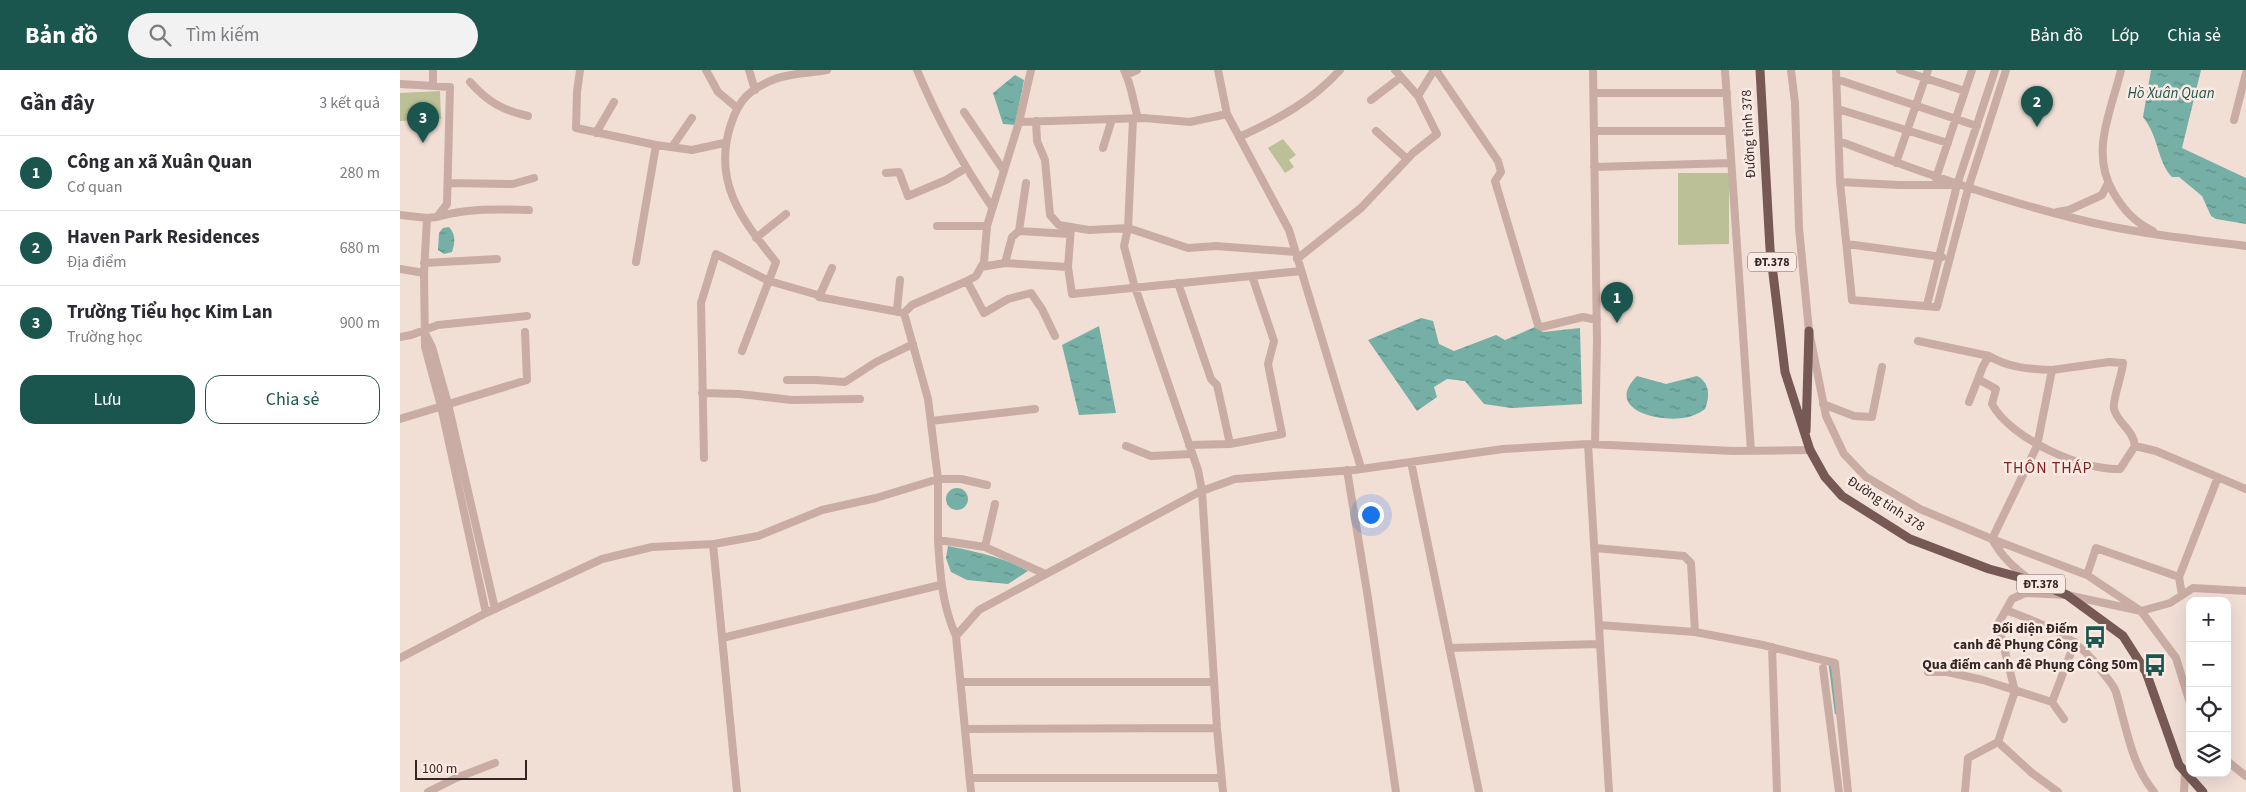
<!DOCTYPE html>
<html lang="vi">
<head>
<meta charset="utf-8">
<style>
	body { margin:0; font-family:"Source Sans 3",sans-serif; background:#f2f2f3; color:#2b2b33 }
	.controls { position:absolute; right:15px; bottom:15px; display:grid; overflow:hidden; border-radius:10px; box-shadow:0 5px 20px #0002 }
	.controls button { width:45px; height:45px; display:grid; place-items:center; padding:0; border:0; border-bottom:1px solid #e1e1e2; background:#fff; color:#2b2b33; font:25px sans-serif }
	.scale { position:absolute; left:15px; bottom:12px; width:112px; box-sizing:border-box; padding-left:5px; border:2px solid #342625; border-top:0; font-size:14px; line-height:18px; white-space:nowrap; color:#342625; -webkit-text-stroke:4px #f9eae3; paint-order:stroke }
	.you { position:absolute; left:970px; top:444px; width:18px; height:18px; margin:-12px; border:4px solid #fff; border-radius:50%; background:#1a73e8; box-shadow:0 0 0 8px #1a73e833 }
	.badge { display:grid; place-items:center; width:32px; height:32px; border-radius:50%; background:#1a564d; color:#fff; font-size:16px; font-weight:700 }
	.pin { position:absolute; translate:-50% -41px; filter:drop-shadow(0 1px 2px #0008) }
	.pin::after { content:''; position:absolute; top:26px; width:18px; height:15px; background:inherit; clip-path:polygon(0 0,100% 0,50% 100%) }
	.list { margin:0; padding:0; list-style:none }
	h2 { display:flex; justify-content:space-between; align-items:center; height:65px; margin:0; padding:0 20px; font-size:21px }
	h2 small { font-size:16px; font-weight:400; color:#7c7c81 }
	.list li { display:grid; grid-template-columns:32px 1fr auto; gap:15px; align-items:center; box-sizing:border-box; height:75px; padding:0 20px; border-top:1px solid #e1e1e2 }
	.list b { display:block; font-size:19px; white-space:nowrap }
	.list p { margin:0; font-size:16px; white-space:nowrap; color:#7c7c81 }
	.list em { font-size:16px; font-style:normal; color:#7c7c81 }
	.actions { display:flex; gap:10px; padding:15px 20px }
	.actions a { flex:1; padding:11px 0; border:1px solid #1a564d; border-radius:15px; text-align:center; font-size:18px; color:#1a564d }
	.actions .main { background:#1a564d; color:#fff }
	.icon { flex:none; width:28px; height:28px; fill:none; stroke:currentColor; stroke-width:2; stroke-linecap:round; stroke-linejoin:round }
	.map { position:relative; flex:none; width:1846px; height:722px; overflow:hidden }
	header { display:flex; align-items:center; gap:30px; box-sizing:border-box; height:70px; padding:0 25px; background:#1a564d; color:#fff }
	header strong { font-size:24px }
	nav { display:flex; gap:28px; margin-inline-start:auto; font-size:18px }
	.search { width:350px; height:45px; background:#f2f2f3; display:flex; align-items:center; gap:12px; box-sizing:border-box; padding:0 18px; border-radius:28px; color:#7c7c81; font-size:19px }
	main { display:flex }
	aside { flex:1; background:#fff }
	.map>svg:first-child { display:block }
	.green { fill:#bbc097 }
	.water { fill:url(#water-ripples) }
	.lines { fill:none; stroke-linecap:round; stroke-linejoin:round }
	.stream { stroke:#75afa5; stroke-width:2.5 }
	.minor { stroke:#c9aca3; stroke-width:8 }
	.major { stroke:#765955; stroke-width:9 }
	.labels { text-anchor:middle; dominant-baseline:central; stroke-width:5; stroke-linejoin:round; paint-order:stroke }
	.shield { fill:#f9eae3; stroke:#6f615e; stroke-width:1 }
	.shield-label { font-size:12px; font-weight:bold; fill:#342625 }
	.street-label { font-size:14px; fill:#342625; stroke:#f9eae3 }
	.poi-label { font-size:14px; font-weight:bold; fill:#342625; stroke:#f9eae3; text-anchor:end }
	.water-label { font-size:15px; font-style:italic; fill:#1a564d; stroke:#f9eae3 }
	.quarter-label { font-size:16px; letter-spacing:1px; fill:#841f1d; stroke:#f9eae3 }
</style>
</head>
<body>
<header>
<strong>Bản đồ</strong>
<div class="search"><svg class="icon" aria-label="search" viewBox="0 0 24 24"><circle cx="10" cy="10" r="6"/><path d="M15 15l6 6"/></svg>Tìm kiếm</div>
<nav><a>Bản đồ</a><a>Lớp</a><a>Chia sẻ</a></nav>
</header>
<main>
<aside>
<h2>Gần đây<small>3 kết quả</small></h2>
<ul class="list">
<li><span class="badge">1</span><div><b>Công an xã Xuân Quan</b><p>Cơ quan</p></div><em>280 m</em></li>
<li><span class="badge">2</span><div><b>Haven Park Residences</b><p>Địa điểm</p></div><em>680 m</em></li>
<li><span class="badge">3</span><div><b>Trường Tiểu học Kim Lan</b><p>Trường học</p></div><em>900 m</em></li>
</ul>
<div class="actions"><a class="main">Lưu</a><a>Chia sẻ</a></div>
</aside>
<div class="map">
<svg width="1846" height="722" viewBox="0 0 1846 722">
	<defs>
		<pattern id="water-ripples" width="26" height="14" patternUnits="userSpaceOnUse" patternTransform="scale(1.25)"><rect width="26" height="14" fill="#75afa5"/><path d="M2 4q2-2 4 0t4 0M15 11q2-2 4 0t4 0" fill="none" stroke="#618e86"/></pattern>
	</defs>
	<rect width="100%" height="100%" fill="#f1dfd6"/>
	<path class="green" d="M 40,21 L 41,49 L 0,51 L 0,23 Z
		M 883,69 L 896,85 L 889,90 L 894,97 L 885,103 L 868,78 Z
		M 1278,103 L 1329,103 L 1329,174 L 1278,175 Z"/>
	<path class="water" d="M 1751,0 L 1801,0 L 1782,78 L 1846,108 L 1846,154 L 1816,149 L 1811,146 L 1802,126 L 1779,107 L 1772,107 C 1757,91 1759,67 1743,47 Z
		M 615,5 L 624,10 L 615,55 L 603,54 L 593,23 Z
		M 49,157 C 56,164 55,173 52,182 L 44,184 L 38,180 L 39,163 L 43,158 Z
		M 1021,248 L 1033,251 L 1039,274 L 1054,281 L 1096,265 L 1105,270 L 1135,257 L 1143,262 L 1180,258 L 1182,334 L 1111,338 L 1084,334 L 1065,311 L 1047,309 L 1034,317 L 1037,327 L 1017,341 L 968,270 Z
		M 699,256 L 716,343 L 679,345 L 662,275 Z
		M 1237,306 L 1266,314 L 1297,306 C 1310,312 1310,327 1305,339 C 1298,344 1291,347 1283,348 C 1257,352 1204,339 1237,306 Z
		M546 429a11 11 0 1 1 22 0a11 11 0 1 1-22 0Z
		M 548,476 C 577,482 603,487 628,501 L 608,514 L 567,510 L 551,502 L 546,488 Z"/>
	<g class="lines">
		<path class="stream" d="M 1430,595 L 1436,643"/>
		<path class="minor" d="M 33,0 L 33,16
			M 180,0 L 177,22 L 176,58 L 256,75 L 292,80 L 324,73
			M 306,0 L 318,22 L 336,37
			M 349,0 L 355,20
			M 517,0 C 537,48 563,95 592,137
			M 631,0 L 619,52 L 587,156 L 584,192 L 576,206 L 567,211 L 512,235 L 504,243 L 528,329 L 538,409 L 538,470 L 585,477 L 643,503
			M 724,0 C 732,16 733,32 738,48
			M 818,0 L 827,44 L 889,160 L 961,398
			M 1036,0 L 1098,91 L 1101,102 L 1095,111 L 1138,255 L 1142,257 L 1183,247 L 1197,250
			M 1193,0 L 1197,270 L 1195,374
			M 1325,0 L 1351,381
			M 1391,0 L 1395,33 L 1399,158 L 1409,261 L 1426,346 L 1444,384 L 1466,407 L 1520,439 L 1592,469 L 1687,505 L 1741,541 L 1776,588 L 1790,633
			M 1436,0 L 1440,112 L 1452,230 L 1537,237 L 1568,119 L 1606,0
			M 1500,0 L 1565,21
			M 1721,0 C 1711,42 1690,81 1713,122 C 1723,139 1734,152 1753,161
			M 726,5 L 737,0
			M 1436,9 L 1577,56
			M 70,12 C 88,32 102,40 128,46
			M 0,14 L 50,17 L 47,134 L 37,147 L 27,148 L 24,203 L 25,277 L 41,336 L 86,543
			M 1194,23 L 1327,23
			M 1018,26 L 1034,0
			M 971,30 L 1001,7
			M 1438,39 L 1548,73
			M 564,42 L 604,101
			M 733,49 L 728,158 L 724,176 L 734,214 L 798,400 L 802,421 L 817,658 L 823,722
			M 1834,50 L 1846,3
			M 636,51 L 637,71 L 645,90 L 650,145 L 659,155 L 689,160 L 728,158 L 788,178 L 816,176 L 895,182
			M 619,52 L 744,48 L 790,52 L 827,44
			M 976,61 L 1007,89
			M 1195,61 L 1329,61
			M 196,63 L 214,32
			M 839,67 C 877,50 912,31 940,0
			M 1439,71 C 1518,101 1596,129 1677,149 C 1732,163 1790,169 1846,176
			M 272,77 L 292,48
			M 703,78 L 712,49
			M 1496,93 L 1528,0
			M 1194,97 L 1331,93
			M 486,103 L 499,102 L 508,126 L 546,110 L 566,98
			M 1536,108 L 1572,0
			M 1440,112 L 1499,115 L 1551,115
			M 48,113 L 113,114 L 134,108
			M 1657,142 L 1669,140 L 1702,125 L 1708,113
			M 0,145 L 27,148
			M 37,147 C 66,138 99,139 129,140
			M 537,156 L 587,156
			M 671,157 L 668,197 L 672,224 L 901,201
			M 619,161 L 670,164
			M 356,168 L 386,144
			M 1447,174 L 1542,187
			M 897,189 L 961,138 L 1013,83 L 1037,64 L 1018,26 L 995,0
			M 236,192 L 256,75
			M 24,193 L 97,189
			M 605,193 L 612,167 L 619,161 L 626,113
			M 581,197 L 605,193 L 668,197
			M 0,199 L 24,203
			M 567,211 L 584,243 L 608,229 L 631,223 L 642,239 L 655,266
			M 778,213 L 811,309 L 817,315 L 830,374
			M 419,227 L 432,198
			M 1527,235 L 1557,115 L 1595,0
			M 497,240 L 500,210
			M 26,265 L 32,277 L 48,334 L 95,539
			M 0,267 L 11,265 L 38,255 L 127,246
			M 1518,271 L 1589,286 L 1583,296 L 1578,309 L 1596,319 L 1592,334 C 1610,368 1682,401 1720,399 L 1735,376 L 1756,381 L 1846,419
			M 342,281 L 376,192 C 341,149 312,111 331,54 C 339,29 350,19 375,9 C 390,3 411,3 427,0
			M 1589,286 C 1609,298 1630,299 1652,300 L 1637,376 L 1592,469 C 1602,487 1613,497 1629,509
			M 1652,300 L 1709,292 L 1723,293 C 1722,306 1712,330 1714,339 C 1718,354 1733,359 1735,376
			M 387,310 L 416,310 L 445,312 L 476,292 L 513,274
			M 302,323 L 339,324 L 392,330 L 460,329
			M 1569,332 L 1578,309
			M 1423,334 L 1454,346 L 1472,347 L 1482,297
			M 0,349 L 127,310 L 125,262
			M 531,351 L 635,339
			M 1188,374 L 1209,722
			M 789,375 L 830,374 L 882,364 L 868,294 L 874,271 L 852,206
			M 726,376 L 751,386 L 792,384
			M 304,388 L 301,233 L 316,184 L 369,211 L 418,225 L 419,227 L 504,243
			M 1011,392 L 1079,722
			M 947,400 L 968,528 L 996,722
			M 538,470 C 540,504 542,535 556,566 L 571,722
			M 313,474 L 337,722
			M 585,477 L 595,434
			M 1195,478 L 1284,486 L 1291,493 L 1295,562
			M 1687,505 L 1696,478 L 1779,507
			M 1782,525 L 1779,507 L 1818,407
			M 1606,540 C 1647,556 1677,565 1703,603 C 1708,609 1714,616 1716,622 C 1726,656 1731,694 1754,722
			M 1199,555 L 1295,562 L 1363,575 L 1435,593 L 1448,722
			M 556,566 L 579,540 L 799,422 L 835,409 L 954,400 L 1103,379 L 1188,374 L 1333,381 L 1410,380
			M 322,568 L 540,515
			M 1372,577 L 1377,722
			M 1049,578 L 1200,574
			M 0,588 L 86,543 L 202,489 L 252,477 L 314,474 L 358,466 L 422,440 L 476,428 L 538,409 L 561,409 L 587,415
			M 1423,598 L 1439,722
			M 1528,602 L 1547,602 L 1583,610 L 1652,632 L 1664,649
			M 561,612 L 814,612
			M 1652,632 L 1675,572
			M 565,659 L 817,658
			M 1598,672 L 1632,703 L 1658,722
			M 1827,691 L 1846,706
			M 570,708 L 821,708
			M 28,722 L 56,708 L 95,693
			M 1565,722 L 1568,688 L 1598,672 L 1615,621 L 1598,554 L 1612,529 L 1625,523 L 1667,525 L 1741,541 L 1770,533 L 1793,518 L 1846,521
			M 1784,722 L 1785,703"/>
		<path class="major" d="M 1360,0 L 1370,179 L 1385,302 L 1410,380 L 1425,407 L 1442,426 L 1510,469 L 1589,499 L 1633,511 L 1667,525 L 1723,566 L 1746,602 L 1779,695 L 1803,722
			M 1406,361 L 1409,261"/>
	</g>
	<defs>
		<symbol id="bus-bare" viewBox="-9 -9 18 18"><path d="M-5-6H5V4H4V6H2V4H-2V6H-4V4H-5ZM-3.5-4V0h7V-4ZM-3.5 1.2v1.5H-2V1.2ZM2 1.2v1.5H3.5V1.2Z" fill="#1a564d" stroke="#f9eae3" stroke-width="2.5" paint-order="stroke"/></symbol>
	</defs>
	<g fill-rule="evenodd">
		<use href="#bus-bare" x="1679" y="551" width="32" height="32"/>
		<use href="#bus-bare" x="1739" y="579" width="32" height="32"/>
	</g>
	<g class="labels">
		<g class="shield">
			<rect x="1348" y="182.5" width="48" height="19" rx="4"/>
			<rect x="1617" y="504.5" width="48" height="19" rx="4"/>
		</g>
		<g class="shield-label">
			<text x="1372" y="192">ĐT.378</text>
			<text x="1641" y="514">ĐT.378</text>
		</g>
		<g class="street-label">
			<text transform="translate(1349 64) rotate(-93)">Đường tỉnh 378</text>
			<text transform="translate(1486 434) rotate(33)">Đường tỉnh 378</text>
		</g>
		<g class="poi-label">
			<text x="1678" y="559">Đối diện Điếm<tspan x="1678" dy="16">canh đê Phụng Công</tspan></text>
			<text x="1738" y="595">Qua điếm canh đê Phụng Công 50m</text>
		</g>
		<g class="water-label">
			<text x="1771" y="23">Hồ Xuân Quan</text>
		</g>
		<g class="quarter-label">
			<text x="1648" y="398">THÔN THÁP</text>
		</g>
	</g>
</svg>
<div class="controls">
<button>+</button>
<button>−</button>
<button><svg class="icon" aria-label="locate" viewBox="0 0 24 24"><circle cx="12" cy="12" r="6"/><path d="M12 2v4M12 18v4M2 12h4M18 12h4"/></svg></button>
<button><svg class="icon" aria-label="layers" viewBox="0 0 24 24"><path d="M12 4l9 5-9 5-9-5zM3 14l9 5 9-5"/></svg></button>
</div>
<div class="scale">100 m</div>
<div class="you"></div>
<div class="pin badge" style="left:1217px;top:253px">1</div>
<div class="pin badge" style="left:1637px;top:57px">2</div>
<div class="pin badge" style="left:23px;top:73px">3</div>
</div>
</main>
</body>
</html>
